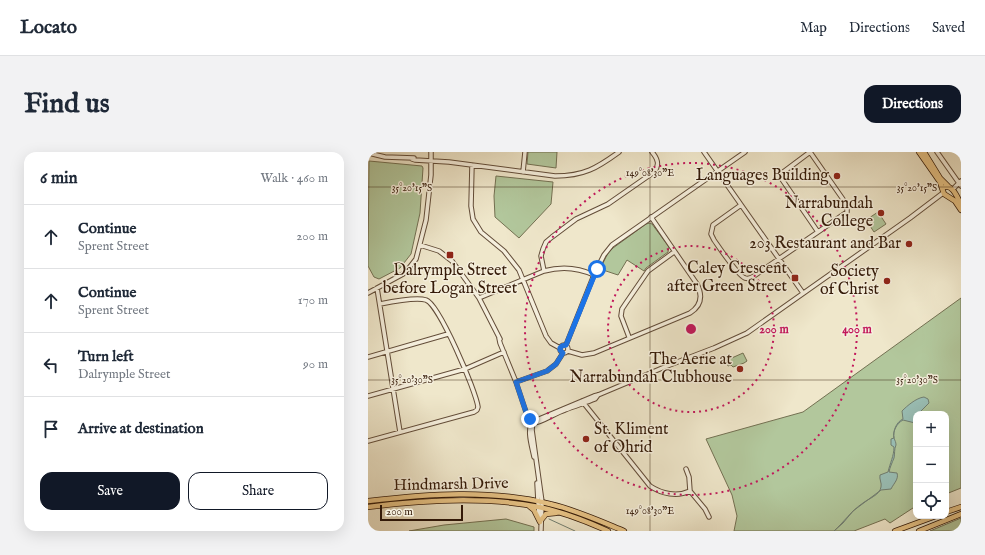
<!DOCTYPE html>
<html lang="en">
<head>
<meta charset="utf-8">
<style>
	body { margin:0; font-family:"IM FELL English",serif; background:#f2f2f3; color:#1f2937 }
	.controls { position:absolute; right:12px; bottom:12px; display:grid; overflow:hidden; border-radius:8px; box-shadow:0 4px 16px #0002 }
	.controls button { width:36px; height:36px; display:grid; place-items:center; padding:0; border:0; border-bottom:1px solid #e0e1e3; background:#fff; color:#1f2937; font:20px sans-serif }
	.scale { position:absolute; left:12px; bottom:10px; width:83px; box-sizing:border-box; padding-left:4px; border:2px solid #341a08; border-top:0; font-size:11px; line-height:14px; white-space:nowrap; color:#341a08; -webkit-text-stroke:3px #f5efdd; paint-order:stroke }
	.stop { position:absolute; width:12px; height:12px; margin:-9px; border:3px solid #1a73e8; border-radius:50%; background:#fff }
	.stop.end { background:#1a73e8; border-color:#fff; box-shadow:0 1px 4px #0008 }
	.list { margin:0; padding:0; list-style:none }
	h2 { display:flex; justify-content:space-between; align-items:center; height:52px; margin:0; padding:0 16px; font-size:17px }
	h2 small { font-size:13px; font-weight:400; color:#747a83 }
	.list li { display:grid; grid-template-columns:26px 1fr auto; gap:12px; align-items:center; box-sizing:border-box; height:64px; padding:0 16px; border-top:1px solid #e0e1e3 }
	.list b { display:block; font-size:15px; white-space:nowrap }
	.list p { margin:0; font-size:13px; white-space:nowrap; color:#747a83 }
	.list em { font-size:13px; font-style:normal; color:#747a83 }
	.actions { display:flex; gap:8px; padding:12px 16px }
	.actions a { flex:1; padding:9px 0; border:1px solid #111827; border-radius:12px; text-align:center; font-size:14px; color:#111827 }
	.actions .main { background:#111827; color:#fff }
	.icon { flex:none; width:22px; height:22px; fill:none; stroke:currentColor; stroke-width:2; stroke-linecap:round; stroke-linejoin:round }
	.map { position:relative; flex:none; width:593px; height:379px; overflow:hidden; border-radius:12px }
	header { display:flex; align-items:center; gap:24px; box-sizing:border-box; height:56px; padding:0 20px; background:#fff; border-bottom:1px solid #e0e1e3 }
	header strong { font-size:19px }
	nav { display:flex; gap:22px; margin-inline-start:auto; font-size:14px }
	.intro { display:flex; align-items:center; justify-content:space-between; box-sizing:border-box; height:96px; padding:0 24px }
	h1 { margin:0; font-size:28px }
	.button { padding:10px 18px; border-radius:12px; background:#111827; color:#fff; font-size:14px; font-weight:700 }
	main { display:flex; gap:24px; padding:0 24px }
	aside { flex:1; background:#fff; border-radius:12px; box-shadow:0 4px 16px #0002 }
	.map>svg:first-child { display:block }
	.green { fill:#b2c79c; stroke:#737052 }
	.water { fill:#9ac0b7; stroke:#717e71 }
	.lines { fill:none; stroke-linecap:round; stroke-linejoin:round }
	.stream { stroke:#717e71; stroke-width:1 }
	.minor-casing { stroke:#634d39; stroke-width:5.5 }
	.major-casing { stroke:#341a08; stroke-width:6 }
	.minor { stroke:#f5efdd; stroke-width:3.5 }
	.major { stroke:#e8c486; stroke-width:4.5 }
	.route { stroke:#1a73e8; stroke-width:5 }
	.ticks { fill:none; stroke:#341a08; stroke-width:1; stroke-opacity:0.45 }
	.ring { fill:none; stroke:#c2185b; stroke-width:2; stroke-dasharray:2 4 }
	.poi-dot { fill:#8f2418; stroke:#f5efdd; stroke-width:1.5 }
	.labels { text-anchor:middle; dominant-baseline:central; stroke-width:3; stroke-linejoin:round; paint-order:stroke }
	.poi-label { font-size:16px; fill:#341a08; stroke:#f5efdd; text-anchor:end }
	.street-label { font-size:16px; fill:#341a08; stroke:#f5efdd }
	.ticks-label { font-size:10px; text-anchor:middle; fill:#341a08; stroke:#f5efdd; stroke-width:3; stroke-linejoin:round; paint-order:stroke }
	.centre { fill:#c2185b; stroke:#f5efdd; stroke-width:2 }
	.ring-label { font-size:12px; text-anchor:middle; font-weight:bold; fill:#c2185b; stroke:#f5efdd; stroke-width:3; stroke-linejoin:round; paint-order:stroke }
</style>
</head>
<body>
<header>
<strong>Locato</strong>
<nav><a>Map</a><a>Directions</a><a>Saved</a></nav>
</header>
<div class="intro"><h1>Find us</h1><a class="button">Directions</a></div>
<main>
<aside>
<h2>6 min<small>Walk · 460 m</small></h2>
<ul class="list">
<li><svg class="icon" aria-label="ahead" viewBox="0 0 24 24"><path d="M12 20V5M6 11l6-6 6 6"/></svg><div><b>Continue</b><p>Sprent Street</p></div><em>200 m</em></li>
<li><svg class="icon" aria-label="ahead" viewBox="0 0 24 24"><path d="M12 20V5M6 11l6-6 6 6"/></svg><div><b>Continue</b><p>Sprent Street</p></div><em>170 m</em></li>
<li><svg class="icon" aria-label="left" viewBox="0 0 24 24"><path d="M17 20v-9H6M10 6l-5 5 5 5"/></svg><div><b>Turn left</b><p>Dalrymple Street</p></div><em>90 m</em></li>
<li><svg class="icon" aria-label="arrive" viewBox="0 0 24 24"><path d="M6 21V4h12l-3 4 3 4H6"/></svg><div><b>Arrive at destination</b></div></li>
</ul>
<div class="actions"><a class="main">Save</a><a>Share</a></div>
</aside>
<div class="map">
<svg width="593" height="379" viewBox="0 0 593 379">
	<rect width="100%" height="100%" fill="#efe7cb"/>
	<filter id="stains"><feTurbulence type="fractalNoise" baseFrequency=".005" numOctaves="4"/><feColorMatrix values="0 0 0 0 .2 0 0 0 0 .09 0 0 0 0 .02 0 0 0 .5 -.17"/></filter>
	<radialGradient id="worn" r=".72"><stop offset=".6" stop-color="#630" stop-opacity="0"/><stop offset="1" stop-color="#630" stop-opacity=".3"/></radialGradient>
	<path class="green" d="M 160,0 L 189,0 L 188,16 L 159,12 Z
		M 1,9 L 54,14 L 55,16 L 52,61 L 43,102 L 32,116 L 11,127 L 6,125 L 0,114 Z
		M 128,24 L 185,30 L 183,52 L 151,86 L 127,65 L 126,44 Z
		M 510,60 L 518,72 L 506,80 L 498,68 Z
		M 282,71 L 284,72 L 301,95 L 300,100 L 278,116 L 276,119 L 259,108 L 250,123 L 232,117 L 240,101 L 245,96 L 278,72 Z
		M 593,146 L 593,336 L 578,342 L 578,262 L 548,262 L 548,354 L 522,371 L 517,367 L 486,379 L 366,379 L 369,364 L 364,343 L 338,287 L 435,260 Z
		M 375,201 L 379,209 L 376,211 L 365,215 L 363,213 L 360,214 L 359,209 L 357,209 Z
		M 593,366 L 593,378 L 590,379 L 562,379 Z
		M 138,367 L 166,375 L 166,379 L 41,379 L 76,373 Z"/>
	<path class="water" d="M 556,245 L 560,247 L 561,251 L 550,262 L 548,262 L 548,273 L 547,271 L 535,268 C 529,271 524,280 526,286 C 527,289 528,290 528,293 C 526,297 527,302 526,306 C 524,311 522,315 521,320 L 529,321 C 531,327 526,331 523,337 L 513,338 L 485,359 L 475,371 L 466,379 C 476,370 483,359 495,351 C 500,347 512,343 513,335 C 514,331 511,327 512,323 L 520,320 C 522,311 526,304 526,295 L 523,293 L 523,287 L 526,286 C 525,279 528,270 535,267 L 534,259 C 539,254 548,246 556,245 Z"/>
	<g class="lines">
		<path class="stream" d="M 181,367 L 207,379"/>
		<defs>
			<path id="minor" d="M 336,0 L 435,141
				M 442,0 L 414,21 L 413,26 L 450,80
				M 569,0 L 593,34
				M 0,1 L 17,5 L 46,6
				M 44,7 L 47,8 L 81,10 L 187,24 C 216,24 229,16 251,0
				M 104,13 L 103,54 L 105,67 L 113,80 L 136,99 L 151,118 L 178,184 L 183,191 L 192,196
				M 155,20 L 157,0
				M 585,37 L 593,29
				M 373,53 L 345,73 L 343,82 L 346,88 C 351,95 370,124 377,126 C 380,127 383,126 386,124 L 479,60 L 479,53 L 442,0
				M 52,93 L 71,99 L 84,109 L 111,146 L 132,187
				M 176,119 L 173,104 L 175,97 L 178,90 L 184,85 L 208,67 L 240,52 L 286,20 C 292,13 290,7 284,0
				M 9,136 L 32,280
				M 0,141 L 35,122 L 41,116 L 48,107 L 58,68 L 63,23 L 63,0
				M 111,146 L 176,119 C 194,114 209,115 226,123
				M 261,185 L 253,164 L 254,157 L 258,151 L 280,119 L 306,100
				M 131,186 L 132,191 L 148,230 L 159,263 L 161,266 L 165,268 L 164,278 L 174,350 L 173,378
				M 198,193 L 226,123 L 236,103 L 244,93 L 377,0
				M192 197a4 4 0 1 1 8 0a4 4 0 1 1-8 0Z
				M 200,199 L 214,203 L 226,201 L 322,161 C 333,154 335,144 329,132 L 283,65
				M 0,205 L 80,182
				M 148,230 L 179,219 L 188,212 L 195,201
				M 0,244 L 97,217 L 136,200
				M 214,249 L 282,334 C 294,342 309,345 322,339
				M 158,263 C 158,267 161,270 166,271 C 173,271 189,260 197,258 C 207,254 217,251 227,247 L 230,243
				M 165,268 L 171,267 L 226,244 L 230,243 L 299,214 L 346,196 L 379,181 L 542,66 L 575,41
				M 165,268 C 158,278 164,294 166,305
				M 0,289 L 106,260 L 109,258 L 110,255 C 108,239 71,152 58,148 C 49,145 22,150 12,152
				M 318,317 L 321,325 L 322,339 L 337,357 L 341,365
				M 169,331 L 171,367"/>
			<path id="major" d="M 551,0 L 572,30 L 576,42 L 587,49 L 593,58
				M 556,0 L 572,26 L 580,34
				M 577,35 C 585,33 589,45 593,52
				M 0,349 C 60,342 123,337 182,352 C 208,358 232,369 256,379
				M 161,354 L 166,358 L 172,370
				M 0,355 C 55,348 117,344 171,355 C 195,360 218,369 240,379
				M 578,360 L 593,355
				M 174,367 L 178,362 L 188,361
				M 527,379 L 568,364
				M 551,379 L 593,362"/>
		</defs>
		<use href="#minor" class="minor-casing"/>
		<use href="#major" class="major-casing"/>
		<use href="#minor" class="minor"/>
		<use href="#major" class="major"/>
	</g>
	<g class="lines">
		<path class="route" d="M 162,267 L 158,260 L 148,230 L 179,219 L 188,212 L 195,201 L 192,198 L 192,196 L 194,194 L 198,193 L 229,117"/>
	</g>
	<path class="ticks" d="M 282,0 L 282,379M 0,35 L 593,35M 0,228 L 593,228"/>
	<g class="ring">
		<circle cx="323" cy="177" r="83"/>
		<circle cx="323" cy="177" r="166"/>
	</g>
	<g class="poi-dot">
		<circle cx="469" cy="24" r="4"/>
		<circle cx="513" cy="61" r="4"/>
		<circle cx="541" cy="92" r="4"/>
		<rect x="78" y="99" width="8" height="8" rx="2"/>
		<rect x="423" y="122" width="8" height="8" rx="2"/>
		<circle cx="519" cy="129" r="4"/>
		<circle cx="372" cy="217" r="4"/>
		<circle cx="218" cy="287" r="4"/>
	</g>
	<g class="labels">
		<g class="poi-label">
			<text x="461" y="24">Languages Building</text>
			<text x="505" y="52">Narrabundah<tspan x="505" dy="18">College</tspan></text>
			<text x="533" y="92">203 Restaurant and Bar</text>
			<text x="419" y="117">Caley Crescent<tspan x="419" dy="18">after Green Street</tspan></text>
			<text x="82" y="119" text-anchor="middle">Dalrymple Street<tspan x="82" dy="18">before Logan Street</tspan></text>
			<text x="511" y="120">Society<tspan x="511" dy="18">of Christ</tspan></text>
			<text x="364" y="208">The Aerie at<tspan x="364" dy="18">Narrabundah Clubhouse</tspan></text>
			<text x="226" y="278" text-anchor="start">St. Kliment<tspan x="226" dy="18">of Ohrid</tspan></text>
		</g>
		<g class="street-label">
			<text transform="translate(83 333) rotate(-1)">Hindmarsh Drive</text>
		</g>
	</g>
	<g class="ticks-label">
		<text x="282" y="24">149°08'30"E</text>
		<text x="44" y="39">35°20'15"S</text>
		<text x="549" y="39">35°20'15"S</text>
		<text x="44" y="231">35°20'30"S</text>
		<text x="549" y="231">35°20'30"S</text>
		<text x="282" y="362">149°08'30"E</text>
	</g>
	<circle cx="323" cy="177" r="6" class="centre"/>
	<g class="ring-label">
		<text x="406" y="181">200 m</text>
		<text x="489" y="181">400 m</text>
	</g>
	<rect width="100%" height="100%" filter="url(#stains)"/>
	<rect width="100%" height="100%" fill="url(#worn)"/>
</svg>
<div class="controls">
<button>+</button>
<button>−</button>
<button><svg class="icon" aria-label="locate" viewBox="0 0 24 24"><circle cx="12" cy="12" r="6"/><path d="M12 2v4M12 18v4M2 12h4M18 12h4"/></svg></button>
</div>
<div class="scale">200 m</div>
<div class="stop" style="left:229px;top:117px"></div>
<div class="stop end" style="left:162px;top:267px"></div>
</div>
</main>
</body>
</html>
